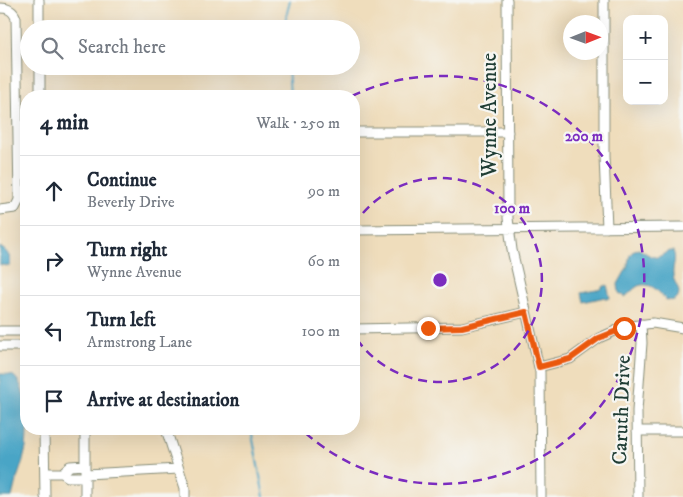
<!DOCTYPE html>
<html lang="en">
<head>
<meta charset="utf-8">
<style>
	body { margin:0; font-family:"IM FELL DW Pica",serif; background:#f6f6f7; color:#1f2937 }
	.controls { position:absolute; right:15px; top:15px; display:grid; overflow:hidden; border-radius:10px; box-shadow:0 5px 20px #0002 }
	.controls button { width:45px; height:45px; display:grid; place-items:center; padding:0; border:0; border-bottom:1px solid #e0e1e3; background:#fff; color:#1f2937; font:25px sans-serif }
	.compass { position:absolute; left:563px; top:15px; width:45px; height:45px; border-radius:50%; background:#fff; box-shadow:0 5px 20px #0002; rotate:89deg }
	.stop { position:absolute; width:15px; height:15px; margin:-11px; border:4px solid #ea580c; border-radius:50%; background:#fff }
	.stop.end { background:#ea580c; border-color:#fff; box-shadow:0 1px 5px #0008 }
	.list { margin:0; padding:0; list-style:none }
	h2 { display:flex; justify-content:space-between; align-items:center; height:65px; margin:0; padding:0 20px; font-size:21px }
	h2 small { font-size:16px; font-weight:400; color:#747a83 }
	.list li { display:grid; grid-template-columns:32px 1fr auto; gap:15px; align-items:center; box-sizing:border-box; height:70px; padding:0 20px; border-top:1px solid #e0e1e3 }
	.list b { display:block; font-size:19px; white-space:nowrap }
	.list p { margin:0; font-size:16px; white-space:nowrap; color:#747a83 }
	.list em { font-size:16px; font-style:normal; color:#747a83 }
	.icon { flex:none; width:28px; height:28px; fill:none; stroke:currentColor; stroke-width:2; stroke-linecap:round; stroke-linejoin:round }
	.map { position:relative; flex:none; width:683px; height:497px; overflow:hidden }
	.search { position:absolute; background:#fff; box-shadow:0 5px 20px #0002; left:20px; top:20px; width:340px; height:55px; display:flex; align-items:center; gap:12px; box-sizing:border-box; padding:0 18px; border-radius:28px; color:#747a83; font-size:19px }
	.panel { position:absolute; background:#fff; box-shadow:0 5px 20px #0002; left:20px; top:90px; width:340px; height:345px; border-radius:20px }
	.map>svg:first-child { display:block }
	.water { fill:#48a5c6; stroke:#34717d }
	.lines { fill:none; stroke-linecap:round; stroke-linejoin:round }
	.stream { stroke:#48a5c6; stroke-width:2 }
	.minor-casing { stroke:#878d78; stroke-width:11 }
	.minor { stroke:#fff; stroke-width:9 }
	.route { stroke:#ea580c; stroke-width:6 }
	.ring { fill:none; stroke:#7b2cbf; stroke-width:2.5; stroke-dasharray:9 6 }
	.labels { text-anchor:middle; dominant-baseline:central; stroke-width:4.5; stroke-linejoin:round; paint-order:stroke }
	.street-label { font-size:21px; fill:#1f3d34; stroke:#f6f6f2 }
	.centre { fill:#7b2cbf; stroke:#f6f6f2; stroke-width:2.5 }
	.ring-label { font-size:15px; text-anchor:middle; font-weight:bold; fill:#7b2cbf; stroke:#f6f6f2; stroke-width:4.5; stroke-linejoin:round; paint-order:stroke }
</style>
</head>
<body>
<div class="map">
<svg width="683" height="497" viewBox="0 0 683 497">
	<rect width="100%" height="100%" fill="#f6f6f2"/>
	<filter id="ink" filterUnits="userSpaceOnUse"><feTurbulence type="fractalNoise" baseFrequency=".02" numOctaves="2"/><feDisplacementMap in="SourceGraphic" scale="10" xChannelSelector="R" yChannelSelector="G"/><feConvolveMatrix kernelMatrix="1 2 1 2 8 2 1 2 1" color-interpolation-filters="sRGB"/></filter>
	<filter id="wash" filterUnits="userSpaceOnUse"><feTurbulence type="fractalNoise" baseFrequency=".0096" numOctaves="4" result="noise"/><feDisplacementMap in="SourceGraphic" scale="20" xChannelSelector="R" yChannelSelector="G"/><feGaussianBlur stdDeviation="1.12" result="paint"/><feColorMatrix in="noise" values="0 0 0 0 0 0 0 0 0 0 0 0 0 0 0 0 0 1.4 0 .05"/><feComposite in="paint" operator="in"/></filter>
	<g filter="url(#wash)">
		<rect width="100%" height="100%" fill="#efddbc"/>
		<path class="water" d="M 0,247 C 8,252 11,256 10,266 L 0,265 Z
			M 639,249 C 643,251 649,256 654,257 C 660,259 666,250 673,251 C 677,260 672,265 673,275 C 673,283 683,290 677,298 C 674,301 671,301 666,300 C 659,292 651,281 638,286 C 634,288 629,294 625,297 L 619,293 L 618,284 L 627,268 L 630,255 L 634,250 Z
			M 607,285 L 610,298 L 606,299 L 605,297 L 583,302 L 581,293 L 602,289 L 602,287 Z
			M 0,374 C 3,374 8,374 12,375 C 29,384 28,433 26,448 C 23,465 15,480 12,497 L 0,497 Z"/>
		<g class="lines">
			<path class="stream" d="M 286,29 L 285,22 L 290,0
				M 288,66 L 290,96
				M 251,429 L 264,497"/>
		</g>
	</g>
	<g filter="url(#ink)">
		<g class="lines">
			<defs>
				<path id="minor" d="M 507,0 L 508,218 L 512,250 L 540,372 L 541,497
					M 604,0 L 604,156 L 607,228
					M 0,8 C 8,8 13,10 16,18 L 19,200 L 15,208 L 0,210
					M 39,29 L 39,0
					M 40,66 L 40,96
					M 354,132 L 508,132
					M 354,230 L 683,227
					M 354,329 L 462,327 L 526,312
					M 0,331 L 26,331
					M 0,346 L 26,346
					M 539,367 L 570,359 L 599,338 L 624,327 L 653,323 L 683,328
					M 44,429 L 45,497
					M 166,429 L 185,488 L 185,497
					M 637,431 L 683,431
					M 45,473 L 62,473 L 70,466 L 85,465
					M 62,473 L 68,477 L 85,477
					M 86,474 L 179,469
					M 85,497 L 85,429
					M 638,497 L 637,411 L 642,343 L 641,324"/>
			</defs>
			<use href="#minor" class="minor-casing"/>
			<use href="#minor" class="minor"/>
		</g>
	</g>
	<g class="lines" filter="url(#ink)">
		<path class="route" d="M 428,328 L 462,327 L 526,312 L 539,367 L 570,359 L 599,338 L 624,328"/>
	</g>
	<g class="ring">
		<path d="M354 225A102 102 0 1 1 354 335"/>
		<path d="M352 96A204 204 0 1 1 301 429"/>
	</g>
	<g class="labels">
		<g class="street-label">
			<text transform="translate(490 115) rotate(-90)">Wynne Avenue</text>
			<text transform="translate(622 410) rotate(-88)">Caruth Drive</text>
		</g>
	</g>
	<circle cx="440" cy="280" r="8" class="centre"/>
	<g class="ring-label">
		<text x="584" y="141">200 m</text>
		<text x="512" y="213">100 m</text>
	</g>
</svg>
<div class="controls">
<button>+</button>
<button>−</button>
</div>
<svg class="compass" viewBox="-18 -18 36 36"><path d="M0-13l5 13h-10z" fill="#e53935"/><path d="M0 13l5-13h-10z" fill="#747a83"/></svg>
<div class="stop" style="left:624px;top:328px"></div>
<div class="stop end" style="left:428px;top:328px"></div>
<div class="search"><svg class="icon" aria-label="search" viewBox="0 0 24 24"><circle cx="10" cy="10" r="6"/><path d="M15 15l6 6"/></svg>Search here</div>
<section class="panel">
<h2>4 min<small>Walk · 250 m</small></h2>
<ul class="list">
<li><svg class="icon" aria-label="ahead" viewBox="0 0 24 24"><path d="M12 20V5M6 11l6-6 6 6"/></svg><div><b>Continue</b><p>Beverly Drive</p></div><em>90 m</em></li>
<li><svg class="icon" aria-label="right" viewBox="0 0 24 24"><path d="M7 20v-9h11M14 6l5 5-5 5"/></svg><div><b>Turn right</b><p>Wynne Avenue</p></div><em>60 m</em></li>
<li><svg class="icon" aria-label="left" viewBox="0 0 24 24"><path d="M17 20v-9H6M10 6l-5 5 5 5"/></svg><div><b>Turn left</b><p>Armstrong Lane</p></div><em>100 m</em></li>
<li><svg class="icon" aria-label="arrive" viewBox="0 0 24 24"><path d="M6 21V4h12l-3 4 3 4H6"/></svg><div><b>Arrive at destination</b></div></li>
</ul>
</section>
</div>
</body>
</html>
